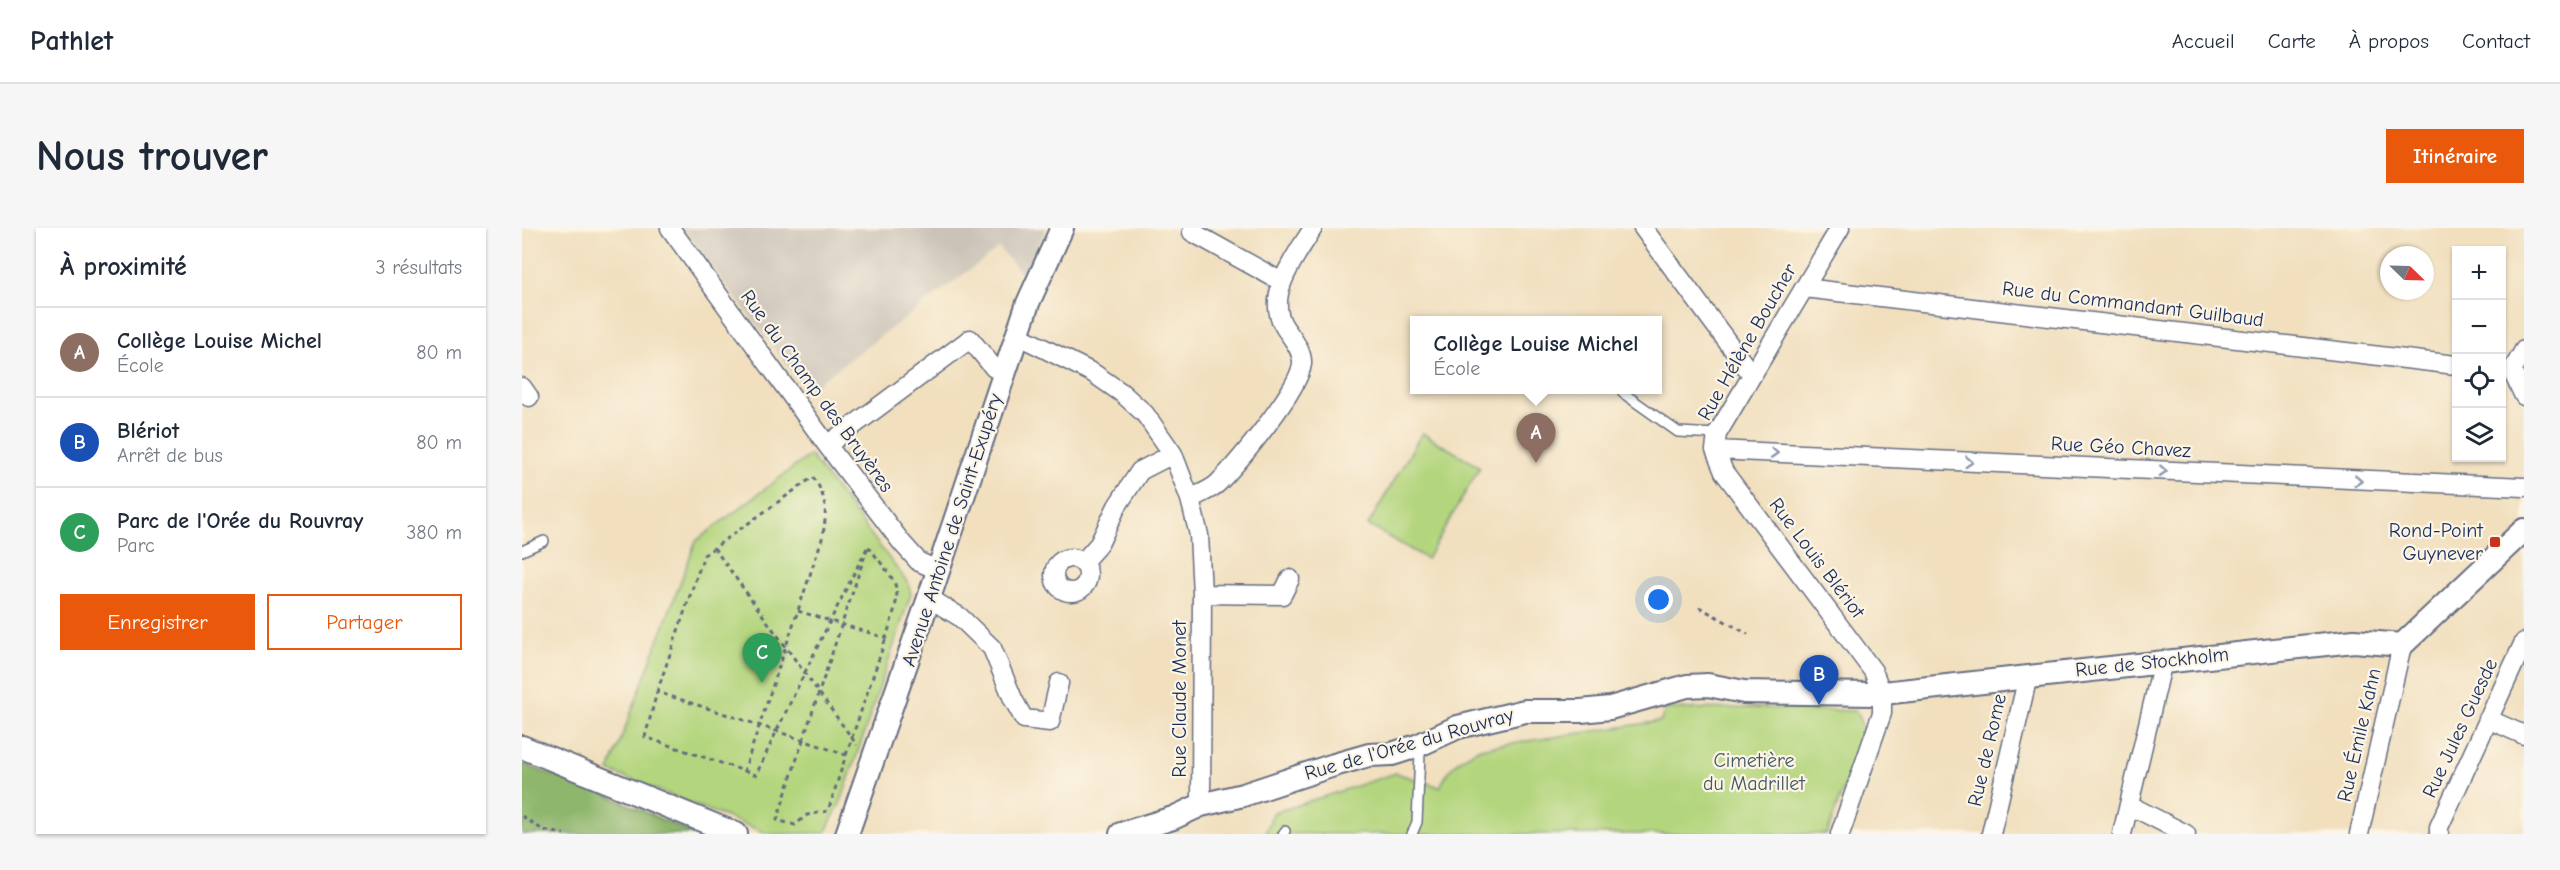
<!DOCTYPE html>
<html lang="fr">
<head>
<meta charset="utf-8">
<style>
	body { margin:0; font-family:"Comic Neue",sans-serif; background:#f6f6f7; color:#1f2937 }
	.controls { position:absolute; right:18px; top:18px; display:grid; overflow:hidden; border-radius:0px; box-shadow:0 2px 4px #0004 }
	.controls button { width:54px; height:54px; display:grid; place-items:center; padding:0; border:0; border-bottom:2px solid #e0e1e3; background:#fff; color:#1f2937; font:30px sans-serif }
	.compass { position:absolute; left:1858px; top:18px; width:54px; height:54px; border-radius:50%; background:#fff; box-shadow:0 2px 4px #0004; rotate:113deg }
	.you { position:absolute; left:1137px; top:372px; width:21px; height:21px; margin:-15px; border:4px solid #fff; border-radius:50%; background:#1a73e8; box-shadow:0 0 0 9px #1a73e833 }
	.badge { display:grid; place-items:center; width:39px; height:39px; border-radius:50%; background:#ea580c; color:#fff; font-size:20px; font-weight:700 }
	.pin { position:absolute; translate:-50% -50px; filter:drop-shadow(0 2px 3px #0008) }
	.pin::after { content:''; position:absolute; top:32px; width:21px; height:18px; background:inherit; clip-path:polygon(0 0,100% 0,50% 100%) }
	.popup { position:absolute; left:888px; top:88px; width:252px; height:78px; box-sizing:border-box; display:grid; place-content:center; border-radius:0px; background:#fff; filter:drop-shadow(0 2px 4px #0005); font-size:20px; white-space:nowrap; color:#747a83 }
	.popup b { font-size:22px; color:#1f2937 }
	.popup::after { content:''; position:absolute; left:50%; top:100%; margin-left:-12px; border:12px solid transparent; border-top-color:#fff }
	.list { margin:0; padding:0; list-style:none }
	h2 { display:flex; justify-content:space-between; align-items:center; height:78px; margin:0; padding:0 24px; font-size:26px }
	h2 small { font-size:20px; font-weight:400; color:#747a83 }
	.list li { display:grid; grid-template-columns:39px 1fr auto; gap:18px; align-items:center; box-sizing:border-box; height:90px; padding:0 24px; border-top:2px solid #e0e1e3 }
	.list b { display:block; font-size:22px; white-space:nowrap }
	.list p { margin:0; font-size:20px; white-space:nowrap; color:#747a83 }
	.list em { font-size:20px; font-style:normal; color:#747a83 }
	.actions { display:flex; gap:12px; padding:18px 24px }
	.actions a { flex:1; padding:14px 0; border:2px solid #ea580c; border-radius:0px; text-align:center; font-size:21px; color:#ea580c }
	.actions .main { background:#ea580c; color:#fff }
	.icon { flex:none; width:33px; height:33px; fill:none; stroke:currentColor; stroke-width:2; stroke-linecap:round; stroke-linejoin:round }
	.map { position:relative; flex:none; width:2002px; height:606px; overflow:hidden; border-radius:0px }
	header { display:flex; align-items:center; gap:36px; box-sizing:border-box; height:84px; padding:0 30px; background:#fff; border-bottom:2px solid #e0e1e3 }
	header strong { font-size:28px }
	nav { display:flex; gap:33px; margin-inline-start:auto; font-size:21px }
	.intro { display:flex; align-items:center; justify-content:space-between; box-sizing:border-box; height:144px; padding:0 36px }
	h1 { margin:0; font-size:42px }
	.button { padding:15px 27px; border-radius:0px; background:#ea580c; color:#fff; font-size:21px; font-weight:700 }
	main { display:flex; gap:36px; padding:0 36px }
	aside { flex:1; background:#fff; border-radius:0px; box-shadow:0 2px 4px #0004 }
	.map>svg:first-child { display:block }
	.industrial { fill:#cbc3b8 }
	.green { fill:#b3d57d; stroke:#67826e; stroke-width:1.5 }
	.forest { fill:#8eb66c; stroke:#547265; stroke-width:1.5 }
	.lines { fill:none; stroke-linecap:round; stroke-linejoin:round }
	.service-casing { stroke:#666d80; stroke-width:12 }
	.minor-casing { stroke:#666d80; stroke-width:21 }
	.tertiary-casing { stroke:#666d80; stroke-width:26 }
	.path { stroke:#666d80; stroke-width:3; stroke-dasharray:4.5 4.5; stroke-linecap:butt }
	.service { stroke:#fff; stroke-width:9 }
	.minor { stroke:#fff; stroke-width:18 }
	.tertiary { stroke:#fff; stroke-width:22 }
	.oneway { stroke:#8d97ae }
	.poi-dot { fill:#c8321e; stroke:#fcf5e5; stroke-width:2 }
	.labels { text-anchor:middle; dominant-baseline:central; stroke-width:4.5; stroke-linejoin:round; paint-order:stroke }
	.street-label { font-size:20px; fill:#1b2f5e; stroke:#fcf5e5 }
	.poi-label { font-size:20px; fill:#1b2f5e; stroke:#fcf5e5; text-anchor:end }
	.park-label { font-size:20px; fill:#415866; stroke:#fcf5e5 }
</style>
</head>
<body>
<header>
<strong>Pathlet</strong>
<nav><a>Accueil</a><a>Carte</a><a>À propos</a><a>Contact</a></nav>
</header>
<div class="intro"><h1>Nous trouver</h1><a class="button">Itinéraire</a></div>
<main>
<aside>
<h2>À proximité<small>3 résultats</small></h2>
<ul class="list">
<li><span class="badge" style="background:#8d6e63">A</span><div><b>Collège Louise Michel</b><p>École</p></div><em>80 m</em></li>
<li><span class="badge" style="background:#1a4fb4">B</span><div><b>Blériot</b><p>Arrêt de bus</p></div><em>80 m</em></li>
<li><span class="badge" style="background:#2e9e5b">C</span><div><b>Parc de l'Orée du Rouvray</b><p>Parc</p></div><em>380 m</em></li>
</ul>
<div class="actions"><a class="main">Enregistrer</a><a>Partager</a></div>
</aside>
<div class="map">
<svg width="2002" height="606" viewBox="0 0 2002 606">
	<rect width="100%" height="100%" fill="#fcf5e5"/>
	<filter id="ink" filterUnits="userSpaceOnUse"><feTurbulence type="fractalNoise" baseFrequency=".0167" numOctaves="2"/><feDisplacementMap in="SourceGraphic" scale="12" xChannelSelector="R" yChannelSelector="G"/><feConvolveMatrix kernelMatrix="1 2 1 2 8 2 1 2 1" color-interpolation-filters="sRGB"/></filter>
	<filter id="wash" filterUnits="userSpaceOnUse"><feTurbulence type="fractalNoise" baseFrequency=".008" numOctaves="4" result="noise"/><feDisplacementMap in="SourceGraphic" scale="24" xChannelSelector="R" yChannelSelector="G"/><feGaussianBlur stdDeviation="1.35" result="paint"/><feColorMatrix in="noise" values="0 0 0 0 0 0 0 0 0 0 0 0 0 0 0 0 0 1.4 0 .05"/><feComposite in="paint" operator="in"/></filter>
	<g filter="url(#wash)">
		<rect width="100%" height="100%" fill="#f1dfbe"/>
		<path class="industrial" d="M 160,0 L 524,0 L 503,49 L 477,20 L 285,163 Z"/>
		<path class="green" d="M 900,205 L 958,239 L 905,331 L 846,297 Z
			M 288,227 L 386,355 L 389,366 L 320,571 L 303,605 L 247,606 L 87,543 L 174,313 Z
			M 1240,480 L 1334,483 L 1342,503 L 1305,606 L 743,606 L 751,585 L 874,545 L 918,559 C 929,536 936,532 958,520 L 1139,493 L 1143,481 Z"/>
		<path class="forest" d="M 0,536 L 79,564 L 172,606 L 0,606 Z"/>
	</g>
	<g filter="url(#ink)">
		<g class="lines">
			<defs>
				<path id="service" d="M 1102,162 L 1101,165 L 1156,204 L 1195,206
					M 0,323 L 22,313
					M 761,606 L 763,603
					M 890,606 L 895,594 L 898,526 L 896,519"/>
				<path id="minor" d="M 148,0 L 305,217 L 380,315 L 397,334 L 416,342
					M 672,0 L 670,4 L 760,54
					M 1121,0 L 1230,147
					M 1282,60 L 1934,137
					M 495,107 L 571,145 L 600,165 L 623,186 L 651,226 L 668,271 L 677,307 L 680,366 L 679,577
					M 2002,122 L 1990,143 L 2002,168
					M 0,159 L 7,169
					M 305,217 L 448,111 L 472,140 L 482,144
					M 1193,222 L 2002,259
					M 668,271 C 677,266 689,262 696,255 C 715,236 777,162 780,136 C 781,123 770,110 763,100 C 741,68 775,27 791,0
					M532 347a17 17 0 1 1 34 0a17 17 0 1 1-34 0Z
					M 561,334 L 577,316 L 595,278 L 618,243 L 651,226
					M 680,366 L 760,367 L 768,351
					M 407,370 L 438,389 L 470,420 L 491,471 L 502,491 L 528,494 L 537,455
					M 1966,491 L 2002,507
					M 1607,577 L 1664,606
					M 1318,606 L 1360,485 L 1360,465 L 1351,443 L 1202,244 L 1193,222 L 1195,206 L 1318,0
					M 1469,606 L 1506,448
					M 1600,606 L 1641,433
					M 1837,606 L 1880,417
					M 1917,606 L 1917,599 L 2002,414"/>
				<path id="tertiary" d="M 0,519 L 214,606
					M 325,606 L 407,370 L 506,75 L 540,0
					M 599,606 L 651,590 L 679,577 L 721,567 L 812,537 L 847,527 L 870,526 L 895,518 L 936,499 L 1003,483 L 1059,483 L 1088,480 L 1165,458 L 1186,457 L 1222,464 L 1352,466 L 1832,413 L 1880,417 L 2002,302"/>
			</defs>
			<use href="#service" class="service-casing"/>
			<use href="#minor" class="minor-casing"/>
			<use href="#tertiary" class="tertiary-casing"/>
			<path class="path" d="M 192,320 L 335,517
				M 1177,379 L 1226,406
				M 276,383 L 364,410 C 381,355 380,363 346,318
				M 135,464 L 182,327 L 291,249 C 306,270 305,287 300,311 L 222,543
				M 281,512 L 346,318 C 307,394 270,470 234,547 L 123,509 L 135,464 C 198,484 261,505 324,527 L 306,583 L 285,587 L 273,597 L 255,592 L 281,512
				M 324,527 L 364,410
				M 0,588 L 21,602 L 42,606"/>
			<use href="#service" class="service"/>
			<use href="#minor" class="minor"/>
			<use href="#tertiary" class="tertiary"/>
		</g>
		<defs><path id="oneway-chevron" d="M-2-3.5L2.5 0L-2 3.5" fill="none" stroke-width="1.6" stroke-linecap="round" stroke-linejoin="round" transform="scale(1.5)"/></defs>
		<g class="oneway">
			<use href="#oneway-chevron" transform="translate(1252 225) rotate(3)"/>
			<use href="#oneway-chevron" transform="translate(1447 234) rotate(3)"/>
			<use href="#oneway-chevron" transform="translate(1641 243) rotate(3)"/>
			<use href="#oneway-chevron" transform="translate(1836 253) rotate(3)"/>
		</g>
	</g>
	<rect class="poi-dot" x="1967" y="308" width="12" height="12" rx="3"/>
	<g class="labels">
		<g class="street-label">
			<text transform="translate(1611 76) rotate(7)">Rue du Commandant Guilbaud</text>
			<text transform="translate(1225 114) rotate(-60)">Rue Hélène Boucher</text>
			<text transform="translate(295 163) rotate(54)">Rue du Champ des Bruyères</text>
			<text transform="translate(1599 219) rotate(3)">Rue Géo Chavez</text>
			<text transform="translate(430 302) rotate(-72)">Avenue Antoine de Saint-Exupéry</text>
			<text transform="translate(1295 330) rotate(53)">Rue Louis Blériot</text>
			<text transform="translate(1630 434) rotate(-6)">Rue de Stockholm</text>
			<text transform="translate(657 471) rotate(-90)">Rue Claude Monet</text>
			<text transform="translate(1938 500) rotate(-65)">Rue Jules Guesde</text>
			<text transform="translate(1837 507) rotate(-77)">Rue Émile Kahn</text>
			<text transform="translate(887 516) rotate(-16)">Rue de l'Orée du Rouvray</text>
			<text transform="translate(1465 522) rotate(-77)">Rue de Rome</text>
		</g>
		<g class="poi-label">
			<text x="1961" y="302">Rond-Point<tspan x="1961" dy="23">Guynever</tspan></text>
		</g>
		<g class="park-label">
			<text x="1232" y="532">Cimetière<tspan x="1232" dy="23">du Madrillet</tspan></text>
		</g>
	</g>
</svg>
<div class="controls">
<button>+</button>
<button>−</button>
<button><svg class="icon" aria-label="locate" viewBox="0 0 24 24"><circle cx="12" cy="12" r="6"/><path d="M12 2v4M12 18v4M2 12h4M18 12h4"/></svg></button>
<button><svg class="icon" aria-label="layers" viewBox="0 0 24 24"><path d="M12 4l9 5-9 5-9-5zM3 14l9 5 9-5"/></svg></button>
</div>
<svg class="compass" viewBox="-18 -18 36 36"><path d="M0-13l5 13h-10z" fill="#e53935"/><path d="M0 13l5-13h-10z" fill="#747a83"/></svg>
<div class="you"></div>
<div class="pin badge" style="left:1014px;top:235px;background:#8d6e63">A</div>
<div class="popup"><b>Collège Louise Michel</b>École</div>
<div class="pin badge" style="left:1297px;top:477px;background:#1a4fb4">B</div>
<div class="pin badge" style="left:240px;top:455px;background:#2e9e5b">C</div>
</div>
</main>
</body>
</html>
